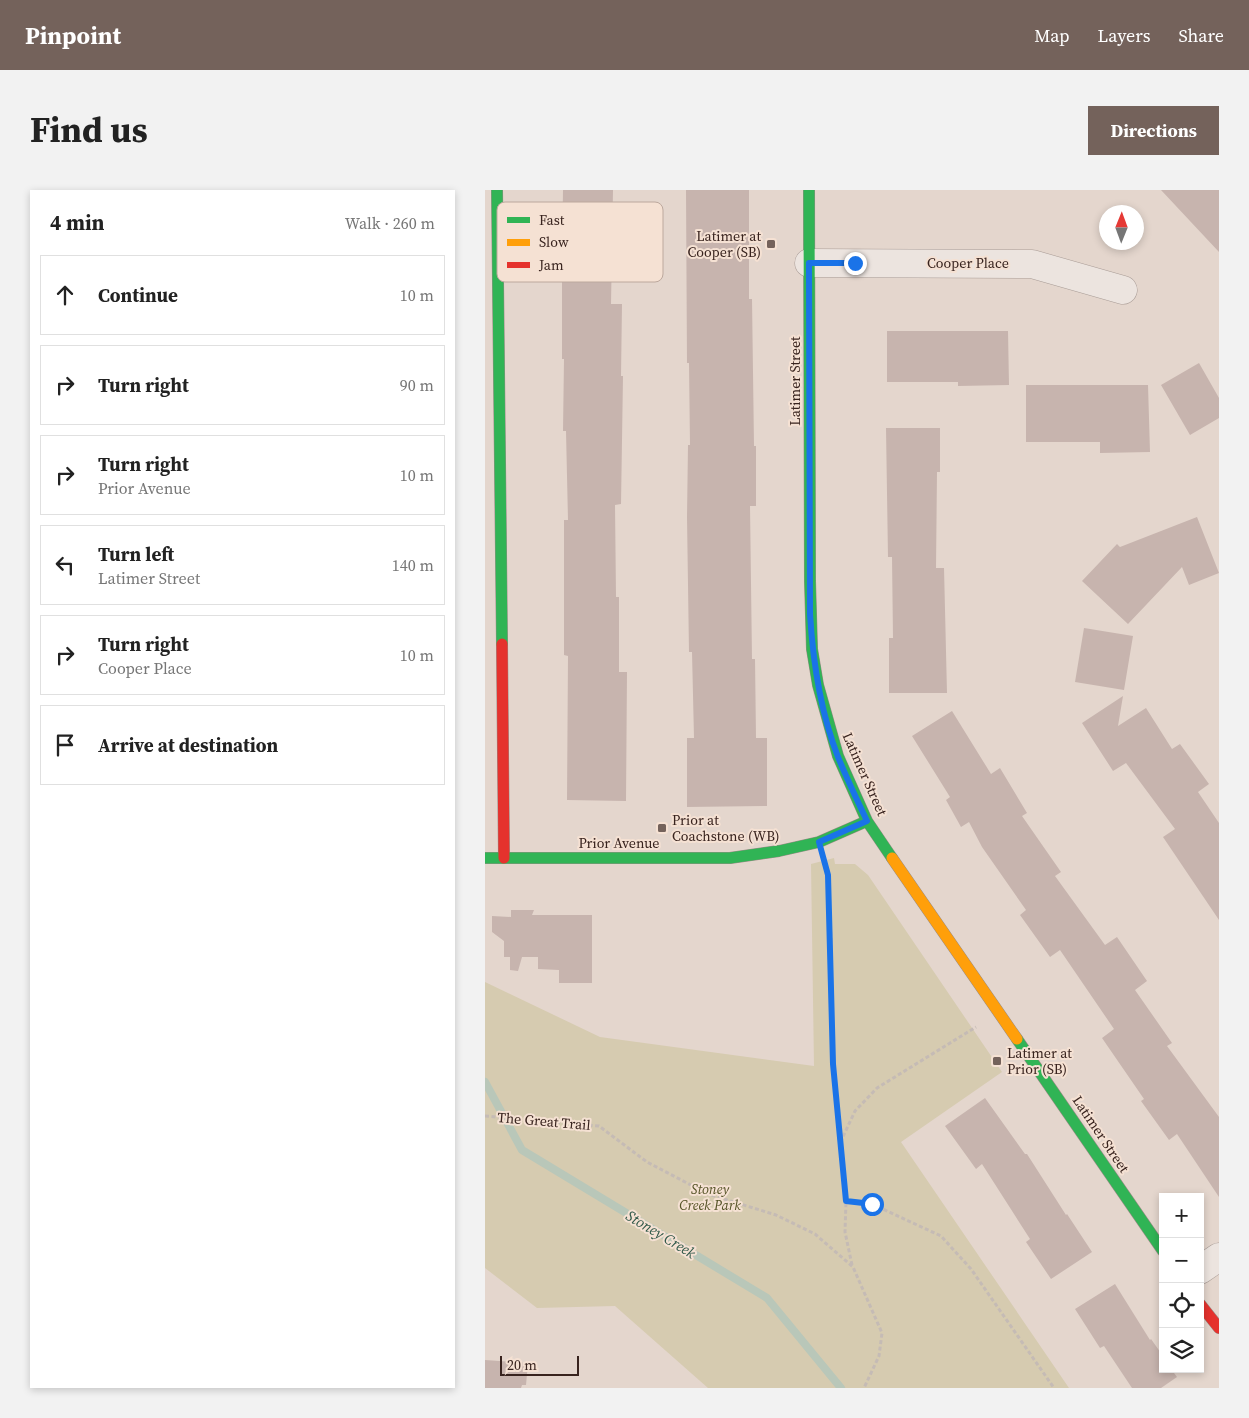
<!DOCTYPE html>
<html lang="en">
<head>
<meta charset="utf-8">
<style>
	body { margin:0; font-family:"Source Serif 4",serif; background:#f2f2f2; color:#222 }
	.controls { position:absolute; right:15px; bottom:15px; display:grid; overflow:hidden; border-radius:0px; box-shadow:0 2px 8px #0003 }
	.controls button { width:45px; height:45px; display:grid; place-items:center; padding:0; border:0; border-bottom:1px solid #e0e0e0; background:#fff; color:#222; font:25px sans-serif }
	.compass { position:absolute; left:614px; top:15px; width:45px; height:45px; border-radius:50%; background:#fff; box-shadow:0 2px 8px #0003; rotate:1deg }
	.scale { position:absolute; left:15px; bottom:12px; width:79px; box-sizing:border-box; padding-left:5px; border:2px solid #38231e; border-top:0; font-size:14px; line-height:18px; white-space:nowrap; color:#38231e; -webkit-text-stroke:4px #f5e1d3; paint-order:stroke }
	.stop { position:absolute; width:15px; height:15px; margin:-11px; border:4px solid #1a73e8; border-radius:50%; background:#fff }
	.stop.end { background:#1a73e8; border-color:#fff; box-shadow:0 1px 5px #0008 }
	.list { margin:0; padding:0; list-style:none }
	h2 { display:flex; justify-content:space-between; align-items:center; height:65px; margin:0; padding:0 20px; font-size:21px }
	h2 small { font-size:16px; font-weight:400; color:#767676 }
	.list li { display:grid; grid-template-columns:32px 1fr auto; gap:15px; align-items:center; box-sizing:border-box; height:80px; margin:0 10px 10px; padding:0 10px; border:1px solid #e0e0e0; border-radius:0px }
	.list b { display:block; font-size:19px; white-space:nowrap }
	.list p { margin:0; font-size:16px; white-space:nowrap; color:#767676 }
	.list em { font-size:16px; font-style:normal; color:#767676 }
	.icon { flex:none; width:28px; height:28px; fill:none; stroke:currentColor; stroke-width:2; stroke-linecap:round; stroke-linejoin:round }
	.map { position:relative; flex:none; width:734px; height:1198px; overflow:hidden; border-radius:0px }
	header { display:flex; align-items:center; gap:30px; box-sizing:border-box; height:70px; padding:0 25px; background:#74625b; color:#fff }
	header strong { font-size:24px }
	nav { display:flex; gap:28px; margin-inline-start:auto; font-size:18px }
	.intro { display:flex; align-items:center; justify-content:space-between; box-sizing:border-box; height:120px; padding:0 30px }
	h1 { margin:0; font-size:35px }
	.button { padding:12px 22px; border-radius:0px; background:#74625b; color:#fff; font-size:18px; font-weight:700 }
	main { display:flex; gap:30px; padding:0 30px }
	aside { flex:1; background:#fff; border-radius:0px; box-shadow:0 2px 8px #0003 }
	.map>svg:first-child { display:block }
	.green { fill:#d6cbb0 }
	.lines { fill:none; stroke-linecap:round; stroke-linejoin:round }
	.stream { stroke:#b9c7b9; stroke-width:8 }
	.building { fill:#c7b4ae }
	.street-casing { stroke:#a99c96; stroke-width:29 }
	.fast-casing { stroke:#998c86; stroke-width:12 }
	.slow-casing { stroke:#998c86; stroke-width:12 }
	.jam-casing { stroke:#998c86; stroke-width:12 }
	.path { stroke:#c5bbb5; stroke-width:3; stroke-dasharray:4 2.5; stroke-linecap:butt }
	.street { stroke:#ece4df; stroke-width:28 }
	.fast { stroke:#30b455; stroke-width:11 }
	.slow { stroke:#ff9f0a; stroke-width:11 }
	.jam { stroke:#e5322d; stroke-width:11 }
	.route { stroke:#1a73e8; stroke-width:6 }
	.poi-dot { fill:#74625b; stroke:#f5e1d3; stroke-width:2 }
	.labels { text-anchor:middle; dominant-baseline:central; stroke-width:4; stroke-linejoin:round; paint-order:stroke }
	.poi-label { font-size:14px; fill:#38231e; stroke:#f5e1d3; text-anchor:start }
	.street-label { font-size:14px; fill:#38231e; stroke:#f5e1d3 }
	.park-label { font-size:14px; font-style:italic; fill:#545225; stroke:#f5e1d3 }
	.water-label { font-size:15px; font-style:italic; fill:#2e5748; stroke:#f5e1d3 }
	.key { fill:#f5e1d3; stroke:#bca89d; stroke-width:1 }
	.key-label { font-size:14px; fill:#38231e }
</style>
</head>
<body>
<header>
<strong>Pinpoint</strong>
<nav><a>Map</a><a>Layers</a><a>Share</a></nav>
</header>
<div class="intro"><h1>Find us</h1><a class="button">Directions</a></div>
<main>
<aside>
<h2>4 min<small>Walk · 260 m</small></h2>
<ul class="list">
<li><svg class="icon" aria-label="ahead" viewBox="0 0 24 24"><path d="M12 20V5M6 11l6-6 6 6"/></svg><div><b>Continue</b></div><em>10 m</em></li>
<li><svg class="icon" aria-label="right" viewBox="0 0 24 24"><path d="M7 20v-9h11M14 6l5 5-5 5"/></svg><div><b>Turn right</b></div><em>90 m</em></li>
<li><svg class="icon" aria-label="right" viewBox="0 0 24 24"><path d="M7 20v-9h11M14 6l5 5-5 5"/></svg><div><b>Turn right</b><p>Prior Avenue</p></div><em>10 m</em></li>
<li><svg class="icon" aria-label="left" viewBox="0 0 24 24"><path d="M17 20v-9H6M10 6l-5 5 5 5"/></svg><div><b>Turn left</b><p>Latimer Street</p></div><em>140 m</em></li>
<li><svg class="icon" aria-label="right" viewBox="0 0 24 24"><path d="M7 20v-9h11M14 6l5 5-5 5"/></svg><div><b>Turn right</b><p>Cooper Place</p></div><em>10 m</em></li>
<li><svg class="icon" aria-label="arrive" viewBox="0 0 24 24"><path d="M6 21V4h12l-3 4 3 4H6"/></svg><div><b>Arrive at destination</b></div></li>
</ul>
</aside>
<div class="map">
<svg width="734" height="1198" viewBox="0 0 734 1198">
	<rect width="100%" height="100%" fill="#e4d6cd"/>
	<path class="green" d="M 349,668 L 350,674 L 370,674 L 383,685 L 517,882 L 416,952 L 584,1198 L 223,1198 L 130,1116 L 52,1118 L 0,1078 L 0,792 L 115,847 L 329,876 L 326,674 Z"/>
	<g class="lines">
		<path class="stream" d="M 0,892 L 37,960 L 282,1108 L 356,1198"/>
	</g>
	<path class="building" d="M 78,0 L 128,0 L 126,114 L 137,114 L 136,186 L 138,186 L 136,314 L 130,315 L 131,407 L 134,407 L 134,482 L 142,482 L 141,611 L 82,610 L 83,466 L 79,465 L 79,330 L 83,330 L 81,241 L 78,241 L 79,169 L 77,169 L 77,86 L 68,85 L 68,66 L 77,66 Z
		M 201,0 L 264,0 L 264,109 L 267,109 L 269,256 L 271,256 L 271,316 L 265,316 L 267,469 L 270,469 L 271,548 L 282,548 L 282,616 L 202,617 L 202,548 L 209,548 L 207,462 L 204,462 L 202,327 L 203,255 L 205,255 L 204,173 L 202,173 Z
		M 676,0 L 734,0 L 734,62 Z
		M 402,141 L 523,141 L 524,195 L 473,196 L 473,192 L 402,192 Z
		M 714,173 L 734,208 L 734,228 L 705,245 L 676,195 Z
		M 541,195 L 663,195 L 665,262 L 615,263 L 615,252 L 541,252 Z
		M 401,238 L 455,238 L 455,282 L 452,282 L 451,378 L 459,378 L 462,503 L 404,503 L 404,448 L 408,448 L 407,367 L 403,367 Z
		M 712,327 L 734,383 L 704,395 L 697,377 L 643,434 L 597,391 L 632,354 L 635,357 Z
		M 599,438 L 648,446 L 639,500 L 590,492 Z
		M 638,506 L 633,536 L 661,518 L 687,559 L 695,554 L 724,594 L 713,602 L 734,633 L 734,730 L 678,647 L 690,639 L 641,573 L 628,581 L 597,533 Z
		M 467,521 L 506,584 L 515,578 L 542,623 L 537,626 L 576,682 L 570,686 L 620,755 L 632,747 L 662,791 L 650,800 L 687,853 L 682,856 L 734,927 L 734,1007 L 692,944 L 684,950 L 656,911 L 659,909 L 617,848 L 629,839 L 575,760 L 565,767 L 535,725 L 541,720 L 497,657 L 484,632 L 476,637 L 461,610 L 465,607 L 427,546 Z
		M 26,720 L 49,720 L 47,725 L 107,725 L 107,793 L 74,793 L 74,780 L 53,779 L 53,767 L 37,767 L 33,781 L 25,780 L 25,767 L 19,767 L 19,751 L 7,742 L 7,726 L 26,727 Z
		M 500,908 L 540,964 L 542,964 L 581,1025 L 582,1024 L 607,1062 L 566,1089 L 541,1052 L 545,1049 L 497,974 L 491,979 L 460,936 Z
		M 630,1094 L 665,1150 L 666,1149 L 678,1166 L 678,1179 L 686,1179 L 692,1187 L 676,1198 L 647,1198 L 619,1156 L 615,1158 L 590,1119 Z
		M 0,1170 L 43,1173 L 41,1195 L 37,1195 L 36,1198 L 0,1198 Z"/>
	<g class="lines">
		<defs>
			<path id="street" d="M 324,73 L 547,74 L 638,100
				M 715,1080 L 734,1067"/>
			<path id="fast" d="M 12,0 L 17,454
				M 324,0 L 325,391 L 327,459 L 333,495 L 353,566 L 382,631 L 407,668
				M 0,668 L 245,668 L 294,661 L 334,652 L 382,631
				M 532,849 L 678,1061"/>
			<path id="slow" d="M 407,668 L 532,849"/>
			<path id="jam" d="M 17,454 L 19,668
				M 715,1114 L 734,1138"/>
		</defs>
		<use href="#street" class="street-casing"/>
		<use href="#fast" class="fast-casing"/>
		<use href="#slow" class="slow-casing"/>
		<use href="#jam" class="jam-casing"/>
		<path class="path" d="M 341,677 L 343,685 L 346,749 L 348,874 L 355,950
			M 0,926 L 114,936 L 162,972 L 223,1004 L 291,1025 L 330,1044 L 368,1077 L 397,1143 L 394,1166 L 379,1198
			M 361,1011 L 387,1014 L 456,1046 L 486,1079 L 569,1198
			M 367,1075 L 360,1042 L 361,1011 L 356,951 L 370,921 L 392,898 L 491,837"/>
		<use href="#street" class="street"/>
		<use href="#fast" class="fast"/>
		<use href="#slow" class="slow"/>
		<use href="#jam" class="jam"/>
	</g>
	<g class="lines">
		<path class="route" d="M 370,73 L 324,73 L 325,424 C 328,473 335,521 353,567 C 362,589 372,610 382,631 L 334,652 L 343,685 L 348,874 L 361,1011 L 387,1014"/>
	</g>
	<g class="poi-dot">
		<rect x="281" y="49" width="10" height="10" rx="2.5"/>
		<rect x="172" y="633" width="10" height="10" rx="2.5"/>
		<rect x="507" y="866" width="10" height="10" rx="2.5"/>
	</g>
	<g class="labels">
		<g class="poi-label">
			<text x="276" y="46" text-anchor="end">Latimer at<tspan x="276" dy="16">Cooper (SB)</tspan></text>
			<text x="187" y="630">Prior at<tspan x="187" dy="16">Coachstone (WB)</tspan></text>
			<text x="522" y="863">Latimer at<tspan x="522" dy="16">Prior (SB)</tspan></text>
		</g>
		<g class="street-label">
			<text x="483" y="73">Cooper Place</text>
			<text transform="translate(310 191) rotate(-90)">Latimer Street</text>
			<text transform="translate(380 584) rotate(66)">Latimer Street</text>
			<text x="134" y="653">Prior Avenue</text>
			<text transform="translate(59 931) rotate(5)">The Great Trail</text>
			<text transform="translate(616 944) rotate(56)">Latimer Street</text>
		</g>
		<g class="park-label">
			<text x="225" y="999">Stoney<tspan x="225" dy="16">Creek Park</tspan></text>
		</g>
		<g class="water-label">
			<text transform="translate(176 1044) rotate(31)">Stoney Creek</text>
		</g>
	</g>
	<rect x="12" y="12" width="166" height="80" rx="8" class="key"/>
	<rect x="22" y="27" width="23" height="6" fill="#30b455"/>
	<rect x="22" y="49" width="23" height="7" fill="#ff9f0a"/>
	<rect x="22" y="72" width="23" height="6" fill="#e5322d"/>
	<g class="key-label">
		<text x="54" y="35">Fast</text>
		<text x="54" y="57">Slow</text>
		<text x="54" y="80">Jam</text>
	</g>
</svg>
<div class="controls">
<button>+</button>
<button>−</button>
<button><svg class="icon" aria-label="locate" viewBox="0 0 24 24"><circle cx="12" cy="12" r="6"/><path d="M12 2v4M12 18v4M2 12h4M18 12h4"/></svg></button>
<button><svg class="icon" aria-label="layers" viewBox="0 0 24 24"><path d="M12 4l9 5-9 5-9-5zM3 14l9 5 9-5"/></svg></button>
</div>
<svg class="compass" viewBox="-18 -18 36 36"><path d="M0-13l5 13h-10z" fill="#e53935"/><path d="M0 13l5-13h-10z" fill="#767676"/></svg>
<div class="scale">20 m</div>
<div class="stop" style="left:387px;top:1014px"></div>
<div class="stop end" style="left:370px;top:73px"></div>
</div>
</main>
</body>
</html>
